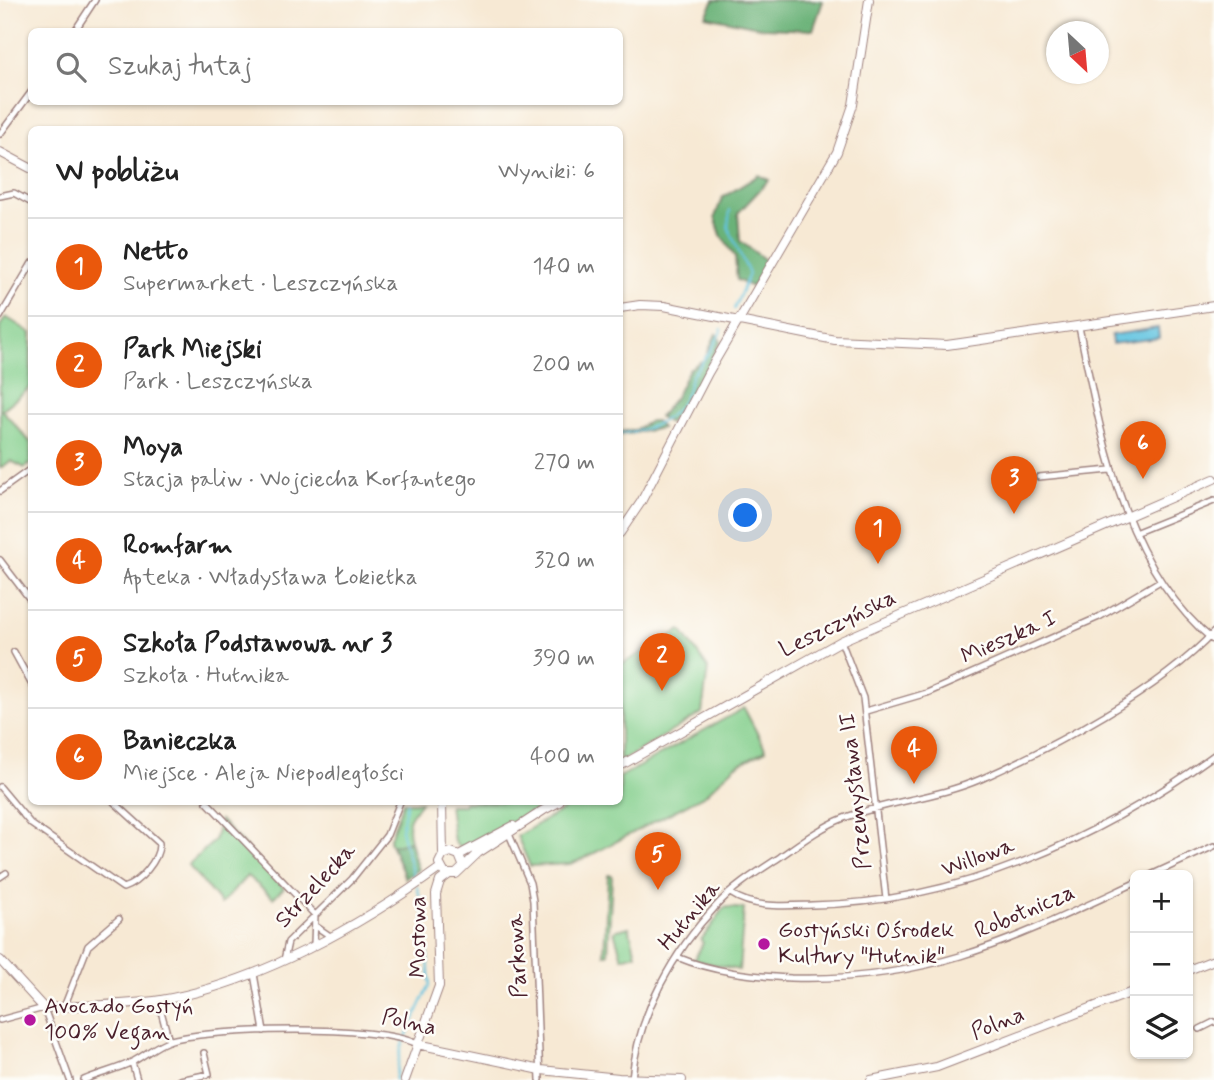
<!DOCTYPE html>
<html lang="pl">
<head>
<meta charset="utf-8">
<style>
	body { margin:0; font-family:Mynerve,sans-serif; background:#f2f2f2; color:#222 }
	.controls { position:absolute; right:21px; bottom:21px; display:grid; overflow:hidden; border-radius:10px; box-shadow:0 2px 5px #0004 }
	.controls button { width:63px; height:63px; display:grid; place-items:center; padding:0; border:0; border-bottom:2px solid #e0e0e0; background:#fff; color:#222; font:35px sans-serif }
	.compass { position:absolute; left:1046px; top:21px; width:63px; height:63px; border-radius:50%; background:#fff; box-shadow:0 2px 5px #0004; rotate:154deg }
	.you { position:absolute; left:746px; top:516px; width:24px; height:24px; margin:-18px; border:5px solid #fff; border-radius:50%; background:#1a73e8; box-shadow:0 0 0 10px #1a73e833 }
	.badge { display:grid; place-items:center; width:46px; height:46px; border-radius:50%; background:#ea580c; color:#fff; font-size:23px; font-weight:700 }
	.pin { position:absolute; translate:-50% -58px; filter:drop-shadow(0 2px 4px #0008) }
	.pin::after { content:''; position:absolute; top:37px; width:24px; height:21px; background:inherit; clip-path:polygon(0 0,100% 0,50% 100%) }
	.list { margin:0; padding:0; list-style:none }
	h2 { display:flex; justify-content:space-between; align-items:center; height:91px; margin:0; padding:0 28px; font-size:30px }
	h2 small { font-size:23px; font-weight:400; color:#767676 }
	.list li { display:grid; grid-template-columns:46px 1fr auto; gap:21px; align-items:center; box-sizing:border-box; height:98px; padding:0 28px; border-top:2px solid #e0e0e0 }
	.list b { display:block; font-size:26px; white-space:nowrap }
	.list p { margin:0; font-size:23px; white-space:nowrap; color:#767676 }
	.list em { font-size:23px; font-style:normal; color:#767676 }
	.icon { flex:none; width:38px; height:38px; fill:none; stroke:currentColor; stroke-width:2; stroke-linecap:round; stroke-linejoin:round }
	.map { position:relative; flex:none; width:1214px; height:1080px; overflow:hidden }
	.search { position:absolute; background:#fff; box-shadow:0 2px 5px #0004; left:28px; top:28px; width:595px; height:77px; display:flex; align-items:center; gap:18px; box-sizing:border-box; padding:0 24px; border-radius:10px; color:#767676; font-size:26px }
	.panel { position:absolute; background:#fff; box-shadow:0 2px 5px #0004; left:28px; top:126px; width:595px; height:679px; border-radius:10px }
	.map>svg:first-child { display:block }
	.green { fill:#84cf8d; stroke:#67775c; stroke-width:2 }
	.forest { fill:#6bb278; stroke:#5a6852; stroke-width:2 }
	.water { fill:#63c5e1; stroke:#567286; stroke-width:2 }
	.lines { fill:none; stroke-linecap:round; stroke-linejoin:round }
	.stream { stroke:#63c5e1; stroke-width:2 }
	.street-casing { stroke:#a08480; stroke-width:8 }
	.secondary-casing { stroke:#a08480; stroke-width:10 }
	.street { stroke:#fff; stroke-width:5 }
	.secondary { stroke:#fff; stroke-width:8 }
	.poi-dot { fill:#b5179e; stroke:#fdfcf7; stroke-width:2.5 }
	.labels { text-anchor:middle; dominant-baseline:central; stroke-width:5; stroke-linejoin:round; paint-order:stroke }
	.street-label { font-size:23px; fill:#4a1f2b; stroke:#fdfcf7 }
	.poi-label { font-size:23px; fill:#4a1f2b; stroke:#fdfcf7; text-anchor:start }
</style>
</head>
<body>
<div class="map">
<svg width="1214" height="1080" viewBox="0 0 1214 1080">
	<rect width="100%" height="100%" fill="#fdfcf7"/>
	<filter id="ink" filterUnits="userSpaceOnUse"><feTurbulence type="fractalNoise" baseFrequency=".0143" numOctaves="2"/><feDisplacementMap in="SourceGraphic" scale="14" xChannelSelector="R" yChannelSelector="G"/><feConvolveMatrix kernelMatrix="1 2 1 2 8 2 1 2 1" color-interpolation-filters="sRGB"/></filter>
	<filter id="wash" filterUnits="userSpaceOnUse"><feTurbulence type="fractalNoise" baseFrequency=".00686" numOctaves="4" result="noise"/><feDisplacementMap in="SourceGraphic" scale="28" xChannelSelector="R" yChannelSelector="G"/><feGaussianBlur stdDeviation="1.57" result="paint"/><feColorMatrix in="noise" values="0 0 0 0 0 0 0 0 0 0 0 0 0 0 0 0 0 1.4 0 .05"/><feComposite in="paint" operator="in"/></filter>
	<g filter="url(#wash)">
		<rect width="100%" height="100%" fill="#f7e9d4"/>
		<path class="green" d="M 6,317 L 31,333 L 31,387 L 2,410 L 31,443 L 31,463 L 25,468 L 11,461 L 0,468 L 0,326 Z
			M 681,630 L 708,668 L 702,713 L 620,762 L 620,665 Z
			M 744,708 L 766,750 L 735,766 L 705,795 L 583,859 L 570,864 L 530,866 L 517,836 L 577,802 L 620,802 L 620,777 Z
			M 403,802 L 421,802 C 410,816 405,822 410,841 L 392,846 L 389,841 Z
			M 464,802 L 552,802 L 460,848 L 454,842 L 449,805 L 464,805 Z
			M 220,820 L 284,888 L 273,898 L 247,876 L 221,904 L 188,865 L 214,841 Z
			M 608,875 L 612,875 L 608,954 L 604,954 Z
			M 725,907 L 744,909 L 739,970 L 694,960 L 703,943 L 701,940 Z
			M 629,927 L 636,954 L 622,958 L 614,931 Z"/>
		<path class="forest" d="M 714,0 L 814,0 L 823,1 L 813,30 L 763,28 L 706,16 Z
			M 759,175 L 769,180 L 738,213 L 740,241 L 768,262 L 752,287 L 737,280 L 735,257 L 721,235 L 715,217 L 722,198 Z
			M 716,334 L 721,341 C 707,370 689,398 669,423 L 659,417 L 676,396 L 689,369 L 705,359 Z
			M 650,421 L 656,421 L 662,428 L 620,435 L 620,432 L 635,430 Z
			M 410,841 L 418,870 L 405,878 L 392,846 Z"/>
		<path class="water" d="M 1158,328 L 1159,338 L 1112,344 L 1111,335 Z"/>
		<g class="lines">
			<path class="stream" d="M 730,210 L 728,227 L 749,274 L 734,309
				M 620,434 C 647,431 674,422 686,394 C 689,388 689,379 693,374 C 705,358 714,348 722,329
				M 407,802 L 401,830 L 415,882
				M 395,1080 L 401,1048 L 430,984 L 424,911 L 417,887"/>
		</g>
	</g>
	<g filter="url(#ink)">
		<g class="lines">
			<defs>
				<path id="street" d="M 74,32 L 95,0
					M 0,134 L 32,91
					M 0,196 L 14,193 L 32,203
					M 0,317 L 32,263
					M 1079,327 C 1102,437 1122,565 1214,641
					M 1039,477 L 1110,470
					M 0,491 L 32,468
					M 1137,532 L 1214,501
					M 0,560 L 32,602
					M 841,641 L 863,698 L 886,899
					M 14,652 L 32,685
					M 866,711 L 927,693 L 1099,617 L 1160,581
					M 0,787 L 31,824 L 123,888 C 139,883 160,860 159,843 L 114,802
					M 207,802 L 315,915 L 314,944
					M 509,834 L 530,883 L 533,901 L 540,1080
					M 1151,875 L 1214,846
					M 0,877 L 6,873
					M 730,893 C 754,909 784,906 812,905 C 957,903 1098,840 1214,755
					M 317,927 L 330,936
					M 677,957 C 713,972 752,976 791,978 C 930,982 1014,939 1135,883
					M 284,960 L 288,942 L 352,879 L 387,835 L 400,802
					M 254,974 L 264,1031
					M 158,1000 L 169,1041
					M 64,1007 L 88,946 L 119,919
					M 0,1020 L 44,1008 L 70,1080
					M 1200,1029 L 1214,1022
					M 132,1062 L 137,1080
					M 632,1078 C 638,1014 673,952 717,905 C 734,886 759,871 780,857 C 800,843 821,827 844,818 C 888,801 937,798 981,779 C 1055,746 1159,691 1214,632
					M 84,1080 C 100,1073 119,1069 134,1061 C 147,1054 157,1044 171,1040 C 216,1028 377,1024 417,1044
					M 180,1080 L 209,1074 L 204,1053"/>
				<path id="secondary" d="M 0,152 L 32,169
					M 620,308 L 640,305 L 664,306 L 835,340 L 947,345 L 1214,306
					M 620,533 L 641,502 L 708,373 L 837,152 L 853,105 L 869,0
					M 620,766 L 841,641 L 1214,479
					M 442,802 L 443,855
					M 540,812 L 559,802
					M 459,855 L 513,826
					M 463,865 L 459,855 L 451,852 L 443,855 L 439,863 L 445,874 L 456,874 L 478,853 L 544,810
					M 0,960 L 44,1008 C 82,1005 123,1006 161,1000 C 259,983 360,926 440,868
					M 1188,970 L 1214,960
					M 417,1044 L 541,1070 L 619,1078 L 682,1080
					M 405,1080 L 439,986 L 436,894 L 440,881 L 448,875
					M 871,1080 L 937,1067 L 1135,991"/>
			</defs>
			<use href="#street" class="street-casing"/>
			<use href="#secondary" class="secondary-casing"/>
			<use href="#street" class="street"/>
			<use href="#secondary" class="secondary"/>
		</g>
	</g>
	<g class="poi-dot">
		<circle cx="764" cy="944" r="7"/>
		<circle cx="30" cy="1020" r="7"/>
	</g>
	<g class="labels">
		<g class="street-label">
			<text transform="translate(838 624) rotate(-26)">Leszczyńska</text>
			<text transform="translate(1009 638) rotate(-24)">Mieszka I</text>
			<text transform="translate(856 791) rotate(-96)">Przemysława II</text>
			<text transform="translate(978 858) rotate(-20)">Willowa</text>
			<text transform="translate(316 886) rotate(-47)">Strzelecka</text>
			<text transform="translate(1025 912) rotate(-23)">Robotnicza</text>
			<text transform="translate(690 916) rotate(-50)">Hutnika</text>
			<text transform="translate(419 937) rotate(-90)">Mostowa</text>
			<text transform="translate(518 956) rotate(-93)">Parkowa</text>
			<text transform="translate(409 1023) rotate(13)">Polna</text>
			<text transform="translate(998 1024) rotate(-21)">Polna</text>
		</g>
		<g class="poi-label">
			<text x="778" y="931">Gostyński Ośrodek<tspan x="778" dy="26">Kultury "Hutnik"</tspan></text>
			<text x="44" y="1007">Avocado Gostyń<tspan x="44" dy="26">100% Vegan</tspan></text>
		</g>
	</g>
</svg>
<div class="controls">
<button>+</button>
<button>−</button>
<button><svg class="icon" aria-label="layers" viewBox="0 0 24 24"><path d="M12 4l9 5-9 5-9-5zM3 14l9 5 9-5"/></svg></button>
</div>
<svg class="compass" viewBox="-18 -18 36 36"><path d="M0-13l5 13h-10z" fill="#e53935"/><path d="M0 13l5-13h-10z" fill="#767676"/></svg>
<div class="you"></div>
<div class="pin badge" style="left:878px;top:564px">1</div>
<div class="pin badge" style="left:662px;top:691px">2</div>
<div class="pin badge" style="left:1014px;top:514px">3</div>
<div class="pin badge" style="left:914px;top:784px">4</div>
<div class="pin badge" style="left:658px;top:890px">5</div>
<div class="pin badge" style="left:1143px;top:479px">6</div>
<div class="search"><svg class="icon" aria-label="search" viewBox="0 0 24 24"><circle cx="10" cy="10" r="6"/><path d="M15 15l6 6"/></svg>Szukaj tutaj</div>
<section class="panel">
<h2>W pobliżu<small>Wyniki: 6</small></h2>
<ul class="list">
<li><span class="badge">1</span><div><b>Netto</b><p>Supermarket · Leszczyńska</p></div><em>140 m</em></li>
<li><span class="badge">2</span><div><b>Park Miejski</b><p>Park · Leszczyńska</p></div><em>200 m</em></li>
<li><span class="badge">3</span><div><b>Moya</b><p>Stacja paliw · Wojciecha Korfantego</p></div><em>270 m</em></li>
<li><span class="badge">4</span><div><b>Romfarm</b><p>Apteka · Władysława Łokietka</p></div><em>320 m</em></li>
<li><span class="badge">5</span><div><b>Szkoła Podstawowa nr 3</b><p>Szkoła · Hutnika</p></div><em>390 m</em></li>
<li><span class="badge">6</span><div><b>Banieczka</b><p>Miejsce · Aleja Niepodległości</p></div><em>400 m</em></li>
</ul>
</section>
</div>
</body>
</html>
